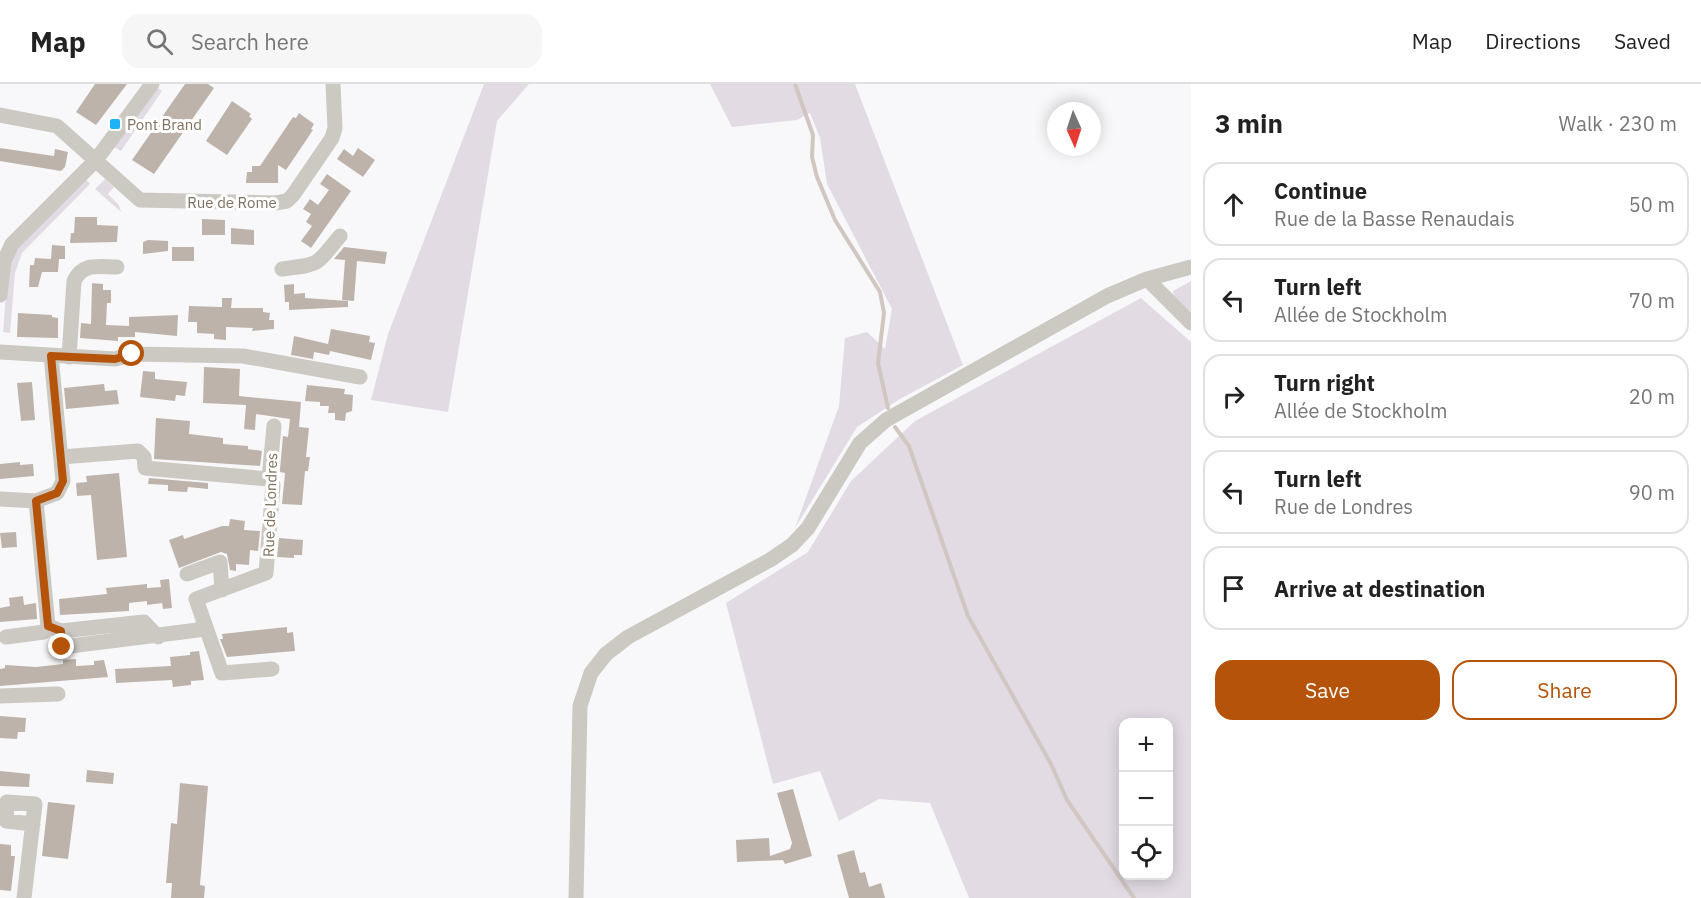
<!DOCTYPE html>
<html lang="en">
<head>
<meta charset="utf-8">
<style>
	body { margin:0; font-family:"IBM Plex Sans",sans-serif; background:#f6f6f6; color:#222 }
	.controls { position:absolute; right:18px; bottom:18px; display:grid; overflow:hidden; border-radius:12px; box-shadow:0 3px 15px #0003 }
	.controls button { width:54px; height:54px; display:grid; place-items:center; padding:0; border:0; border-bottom:2px solid #e0e0e0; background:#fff; color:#222; font:30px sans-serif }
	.compass { position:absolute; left:1047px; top:18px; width:54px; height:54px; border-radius:50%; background:#fff; box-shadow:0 3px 15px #0003; rotate:177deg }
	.stop { position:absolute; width:18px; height:18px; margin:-14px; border:4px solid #b45309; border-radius:50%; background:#fff }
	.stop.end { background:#b45309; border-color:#fff; box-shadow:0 2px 6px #0008 }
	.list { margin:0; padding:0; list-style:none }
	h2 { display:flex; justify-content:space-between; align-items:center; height:78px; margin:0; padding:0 24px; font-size:26px }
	h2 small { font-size:20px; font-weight:400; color:#767676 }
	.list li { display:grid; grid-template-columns:39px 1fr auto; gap:18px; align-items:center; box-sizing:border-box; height:84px; margin:0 12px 12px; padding:0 12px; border:2px solid #e0e0e0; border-radius:18px }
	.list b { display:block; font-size:22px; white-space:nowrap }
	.list p { margin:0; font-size:20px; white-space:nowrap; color:#767676 }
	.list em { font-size:20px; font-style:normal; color:#767676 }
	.actions { display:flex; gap:12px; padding:18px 24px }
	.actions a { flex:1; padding:14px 0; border:2px solid #b45309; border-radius:18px; text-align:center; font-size:21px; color:#b45309 }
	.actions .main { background:#b45309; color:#fff }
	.icon { flex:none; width:33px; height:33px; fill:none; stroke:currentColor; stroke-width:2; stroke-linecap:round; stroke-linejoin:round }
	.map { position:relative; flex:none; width:1191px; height:814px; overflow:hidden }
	header { display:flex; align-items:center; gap:36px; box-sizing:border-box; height:84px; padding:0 30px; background:#fff; border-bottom:2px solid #e0e0e0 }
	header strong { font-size:28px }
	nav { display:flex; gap:33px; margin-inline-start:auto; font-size:21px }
	.search { width:420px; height:54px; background:#f6f6f6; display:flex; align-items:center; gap:15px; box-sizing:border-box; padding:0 21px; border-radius:18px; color:#767676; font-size:22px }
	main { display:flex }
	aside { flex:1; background:#fff }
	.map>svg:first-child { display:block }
	.green { fill:#e2dbe4; fill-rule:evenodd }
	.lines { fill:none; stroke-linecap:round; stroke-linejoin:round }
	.stream { stroke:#d1c6c0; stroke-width:4 }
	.building { fill:#bdb3ab }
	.minor { stroke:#ccc8c2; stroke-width:15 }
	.route { stroke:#b45309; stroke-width:8 }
	.poi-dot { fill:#1cb2f5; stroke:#fff; stroke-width:2 }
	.labels { text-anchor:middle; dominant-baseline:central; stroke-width:6; stroke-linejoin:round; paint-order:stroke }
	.poi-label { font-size:15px; fill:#80705e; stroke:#fff; text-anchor:start }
	.street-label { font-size:15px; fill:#80705e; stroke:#fff }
</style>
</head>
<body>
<header>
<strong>Map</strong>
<div class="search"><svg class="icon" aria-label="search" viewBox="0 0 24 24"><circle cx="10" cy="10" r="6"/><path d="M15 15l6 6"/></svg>Search here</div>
<nav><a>Map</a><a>Directions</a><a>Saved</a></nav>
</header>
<main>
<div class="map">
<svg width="1191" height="814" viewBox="0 0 1191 814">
	<rect width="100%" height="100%" fill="#f8f8fa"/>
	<path class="green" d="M 484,0 L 529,0 L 497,37 L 448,328 L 371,316 L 388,250 Z
		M 710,0 L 855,0 L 963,281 L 900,315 L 857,343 L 795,444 L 839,322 L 845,254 L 867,248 L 885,265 L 892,225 L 827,100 L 820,54 L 810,29 L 797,36 L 732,43 Z
		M 158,4 L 162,7 L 121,67 L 114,63 Z
		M 85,94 L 90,100 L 22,169 L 15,189 L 10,249 L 3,248 L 8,185 L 14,167 Z
		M 105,95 L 114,103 L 108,110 L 119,121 L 121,128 L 95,105 Z
		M 1191,197 L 1191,228 L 1174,213 L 1173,207 Z
		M 1141,214 L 1191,258 L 1191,814 L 969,814 L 930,719 L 879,715 L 839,737 L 820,687 L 773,700 L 726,519 L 808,468 L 851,397 L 915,337 ZM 1124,638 L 1168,638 L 1168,792 L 1124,792 Z"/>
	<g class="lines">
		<path class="stream" d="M 795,0 L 813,51 L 812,73 L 817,93 L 835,136 L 880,208 L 884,229 L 878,279 L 888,324
			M 895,343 L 909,362 L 968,532 L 1051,680 L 1067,716 L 1134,814"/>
	</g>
	<path class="building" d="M 95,0 L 127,0 L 96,41 L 76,28 Z
		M 185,0 L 208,0 L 214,4 L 154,90 L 132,76 Z
		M 232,17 L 251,30 L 249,32 L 252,35 L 227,71 L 206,57 Z
		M 299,29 L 314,40 L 311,45 L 313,46 L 286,86 L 278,81 L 278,99 L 246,99 L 247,88 L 252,88 L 252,82 L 260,82 L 293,33 L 296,34 Z
		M 0,64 L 54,72 L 55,65 L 68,68 L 65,83 L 61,87 L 0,77 Z
		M 358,64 L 375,76 L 363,93 L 337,75 L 344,65 L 353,72 Z
		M 327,90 L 351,107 L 311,164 L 301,157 L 312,142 L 306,138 L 311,130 L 303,125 L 310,115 L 318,121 L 329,106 L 320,100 Z
		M 75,133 L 97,133 L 97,141 L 118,142 L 117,158 L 70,159 L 71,149 L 74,149 Z
		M 202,135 L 225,136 L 225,151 L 202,151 Z
		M 231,144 L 254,146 L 254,161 L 231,160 Z
		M 148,156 L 168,157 L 168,167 L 143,170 L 143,158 Z
		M 52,161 L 65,162 L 65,175 L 59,175 L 58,188 L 42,188 L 38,203 L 29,203 L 30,181 L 34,181 L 35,174 L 51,175 Z
		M 172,163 L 194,163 L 194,177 L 172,177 Z
		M 344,163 L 387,168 L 385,180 L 357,177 L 354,217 L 342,216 L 345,176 L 334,175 Z
		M 92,199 L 103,200 L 103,206 L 111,206 L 111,219 L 107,219 L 106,241 L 129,242 L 129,233 L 178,231 L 177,252 L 135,248 L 135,253 L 118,253 L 118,257 L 80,254 L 81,239 L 91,240 Z
		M 294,200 L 294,210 L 305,209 L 305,214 L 348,217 L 348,223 L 289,226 L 289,218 L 285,218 L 284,201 Z
		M 222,214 L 232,214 L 231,224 L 263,224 L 263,228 L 270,229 L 269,236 L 274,236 L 274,245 L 252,247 L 253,244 L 226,243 L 226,256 L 214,255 L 214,250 L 197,249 L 197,238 L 188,238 L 189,222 L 222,223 Z
		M 18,229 L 52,231 L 52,233 L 58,234 L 58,254 L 17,253 Z
		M 331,245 L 370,252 L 369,258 L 375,259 L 371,276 L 330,267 L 329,271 L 314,268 L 313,275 L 291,271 L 294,252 L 328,260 Z
		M 204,283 L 240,285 L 239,312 L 301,318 L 299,343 L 309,344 L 306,373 L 310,373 L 308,387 L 305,387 L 302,421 L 282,420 L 285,389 L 280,388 L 280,385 L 283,352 L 288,353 L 290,335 L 256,330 L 255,346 L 244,345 L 246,321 L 203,319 Z
		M 143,287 L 155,288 L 155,295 L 187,298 L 185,312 L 176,311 L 175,317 L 140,313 Z
		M 32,298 L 35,336 L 21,337 L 17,299 Z
		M 104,300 L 105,307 L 117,306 L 119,320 L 66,325 L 64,304 Z
		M 307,301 L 345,305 L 344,310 L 353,311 L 352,327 L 346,329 L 345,337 L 335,336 L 335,329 L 328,329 L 329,322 L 320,322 L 320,318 L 305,317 Z
		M 156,334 L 190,337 L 189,350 L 223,354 L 223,360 L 248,362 L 248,365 L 262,367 L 260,382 L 154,375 Z
		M 20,378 L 20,381 L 33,380 L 34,392 L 0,395 L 0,380 Z
		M 119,389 L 127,473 L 97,476 L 91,411 L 77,412 L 76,399 L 87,398 L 86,392 Z
		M 149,394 L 208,399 L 208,405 L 188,403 L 187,408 L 168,407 L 168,401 L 148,400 Z
		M 230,435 L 245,437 L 244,446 L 260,447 L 258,467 L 250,466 L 249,481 L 236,480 L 236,487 L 230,486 L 227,470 L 221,468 L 179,484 L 169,456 L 183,451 L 184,455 L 222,442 L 229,442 Z
		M 16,448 L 17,463 L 2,464 L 0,449 Z
		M 279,454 L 303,456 L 302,471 L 294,471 L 294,474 L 277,473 Z
		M 169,495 L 172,524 L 163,525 L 162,519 L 147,521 L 147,517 L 129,519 L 129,527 L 60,531 L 59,515 L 107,510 L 106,504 L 147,500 L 147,504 L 161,503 L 160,496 Z
		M 23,512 L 24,521 L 36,519 L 37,535 L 0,538 L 0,524 L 10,522 L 9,514 Z
		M 287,543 L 287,549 L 293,548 L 295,567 L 227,573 L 220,555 L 223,555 L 222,550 Z
		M 199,567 L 204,596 L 191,597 L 191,601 L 173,603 L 172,596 L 116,599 L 115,585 L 171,582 L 170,573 L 190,571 L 190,568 Z
		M 76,575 L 76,582 L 94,581 L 94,577 L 104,576 L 108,593 L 0,602 L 0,585 L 5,584 L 5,581 L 36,583 L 63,580 L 63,576 Z
		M 0,632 L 26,634 L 25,648 L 18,648 L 17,655 L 0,654 Z
		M 87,686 L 114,689 L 113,700 L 86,698 Z
		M 0,687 L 30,690 L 29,703 L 0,702 Z
		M 180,699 L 208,702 L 200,801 L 205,802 L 204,814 L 171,814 L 172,799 L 166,799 L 171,739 L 177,740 Z
		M 793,705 L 812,772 L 785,780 L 783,776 L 737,778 L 736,756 L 769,754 L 770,772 L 790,765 L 792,759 L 777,709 Z
		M 48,718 L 75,721 L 68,775 L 42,772 Z
		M 0,760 L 11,761 L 11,772 L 15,772 L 11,807 L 0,806 Z
		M 854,766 L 860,789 L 865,788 L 869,803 L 881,799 L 885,814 L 849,814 L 837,771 Z"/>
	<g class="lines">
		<path class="minor" d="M 0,31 L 57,42 L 140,116 L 275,119 L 287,117 L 293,111 L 332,54 L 335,44 L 333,0
			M 282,185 C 321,180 314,183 340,152
			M 1147,195 L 1191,239
			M 0,211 L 4,177 L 12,160 L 96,76 L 152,0
			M 0,268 L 115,275 L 132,270 L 243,272 L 360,293
			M 69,273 L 74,197 C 83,178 99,183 117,183
			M 61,373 L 138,367 L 144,373 L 145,384 L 269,395
			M 0,415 L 36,417 L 48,542 L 61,547 L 144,538 L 158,553
			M 36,417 L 57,409 L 63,397 L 51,272
			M 187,490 L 220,478 L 222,506
			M 61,547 L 62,563 L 198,546 L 205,540
			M 6,553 L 44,548 L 48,542
			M 272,585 L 222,589 L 196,515 L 266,489 L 273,401 L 269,395 L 274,342
			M 0,612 L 58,610
			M 24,814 L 35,720 L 7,718 L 6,737 L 33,740
			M 576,814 L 580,622 L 591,589 L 606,570 L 628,553 L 770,476 L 792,461 L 808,444 L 860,359 L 886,336 L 1107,212 L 1147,195 L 1191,183"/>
	</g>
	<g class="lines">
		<path class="route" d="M 62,563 L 61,547 L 48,542 L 36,417 L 57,409 L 63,397 L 51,272 L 115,275 L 132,270"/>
	</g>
	<rect class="poi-dot" x="109" y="34" width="12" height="12" rx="3"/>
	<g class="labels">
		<g class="poi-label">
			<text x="127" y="40">Pont Brand</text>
		</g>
		<g class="street-label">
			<text x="232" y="118">Rue de Rome</text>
			<text transform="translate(270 421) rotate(-88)">Rue de Londres</text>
		</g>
	</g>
</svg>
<div class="controls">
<button>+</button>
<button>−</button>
<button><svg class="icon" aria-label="locate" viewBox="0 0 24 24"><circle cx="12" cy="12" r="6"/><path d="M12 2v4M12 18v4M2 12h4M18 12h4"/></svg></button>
</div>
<svg class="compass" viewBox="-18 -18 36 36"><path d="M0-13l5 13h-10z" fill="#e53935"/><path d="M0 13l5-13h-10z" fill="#767676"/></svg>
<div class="stop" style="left:132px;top:270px"></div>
<div class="stop end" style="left:62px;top:563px"></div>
</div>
<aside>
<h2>3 min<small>Walk · 230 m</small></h2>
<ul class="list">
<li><svg class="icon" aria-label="ahead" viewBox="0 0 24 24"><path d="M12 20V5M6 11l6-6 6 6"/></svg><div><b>Continue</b><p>Rue de la Basse Renaudais</p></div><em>50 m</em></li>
<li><svg class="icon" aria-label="left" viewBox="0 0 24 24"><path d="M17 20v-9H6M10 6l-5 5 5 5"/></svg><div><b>Turn left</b><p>Allée de Stockholm</p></div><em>70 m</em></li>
<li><svg class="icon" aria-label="right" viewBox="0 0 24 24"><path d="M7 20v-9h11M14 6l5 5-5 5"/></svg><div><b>Turn right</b><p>Allée de Stockholm</p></div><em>20 m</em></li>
<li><svg class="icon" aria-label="left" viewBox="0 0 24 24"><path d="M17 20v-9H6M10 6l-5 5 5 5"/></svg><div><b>Turn left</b><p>Rue de Londres</p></div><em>90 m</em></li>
<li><svg class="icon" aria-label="arrive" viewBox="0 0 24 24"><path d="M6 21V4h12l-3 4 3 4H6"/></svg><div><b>Arrive at destination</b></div></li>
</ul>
<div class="actions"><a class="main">Save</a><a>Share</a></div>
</aside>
</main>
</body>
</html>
